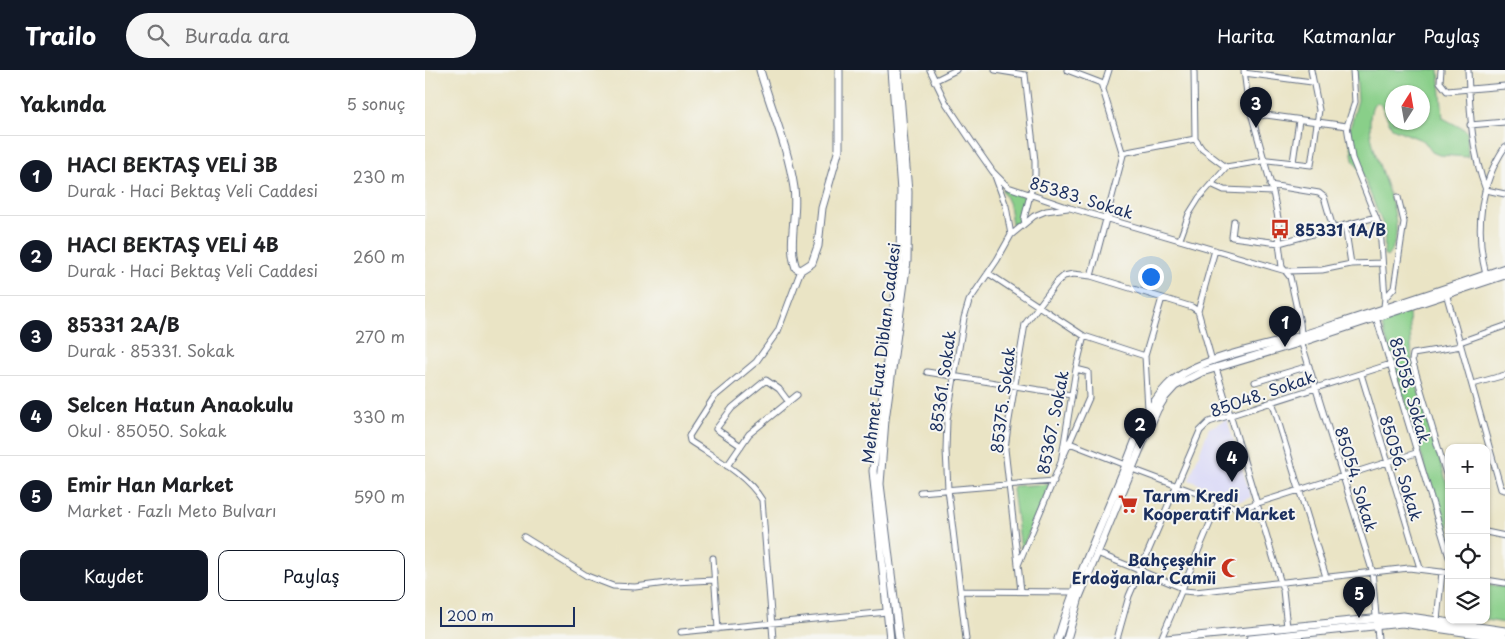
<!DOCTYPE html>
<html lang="tr">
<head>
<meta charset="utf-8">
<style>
	body { margin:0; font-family:"Playpen Sans",sans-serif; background:#f6f6f6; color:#202124 }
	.controls { position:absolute; right:15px; bottom:15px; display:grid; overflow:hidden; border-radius:10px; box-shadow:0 1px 4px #0004 }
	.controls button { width:45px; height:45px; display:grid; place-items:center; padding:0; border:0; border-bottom:1px solid #e0e0e0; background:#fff; color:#202124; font:25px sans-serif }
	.compass { position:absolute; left:960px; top:15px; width:45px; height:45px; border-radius:50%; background:#fff; box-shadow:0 1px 4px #0004; rotate:11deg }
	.scale { position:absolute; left:15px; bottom:12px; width:135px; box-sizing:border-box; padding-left:5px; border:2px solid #1b2f5e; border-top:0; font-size:14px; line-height:18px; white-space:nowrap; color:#1b2f5e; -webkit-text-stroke:4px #f6f6f2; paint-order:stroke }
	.you { position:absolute; left:725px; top:206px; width:18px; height:18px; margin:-12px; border:4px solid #fff; border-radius:50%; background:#1a73e8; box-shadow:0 0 0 8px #1a73e833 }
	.badge { display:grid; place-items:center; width:32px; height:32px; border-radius:50%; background:#111827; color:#fff; font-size:16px; font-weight:700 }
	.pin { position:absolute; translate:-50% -41px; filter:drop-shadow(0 1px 2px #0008) }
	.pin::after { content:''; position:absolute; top:26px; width:18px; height:15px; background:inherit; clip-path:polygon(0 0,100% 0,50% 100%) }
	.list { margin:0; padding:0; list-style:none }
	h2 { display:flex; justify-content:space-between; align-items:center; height:65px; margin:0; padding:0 20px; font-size:21px }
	h2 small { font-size:16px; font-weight:400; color:#757577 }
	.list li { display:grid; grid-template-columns:32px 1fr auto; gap:15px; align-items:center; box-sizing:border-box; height:80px; padding:0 20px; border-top:1px solid #e0e0e0 }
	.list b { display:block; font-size:19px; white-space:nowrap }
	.list p { margin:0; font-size:16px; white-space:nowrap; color:#757577 }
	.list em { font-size:16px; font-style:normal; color:#757577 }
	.actions { display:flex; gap:10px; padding:15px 20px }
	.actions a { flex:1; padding:11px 0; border:1px solid #111827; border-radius:10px; text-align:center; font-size:18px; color:#111827 }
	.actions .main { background:#111827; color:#fff }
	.icon { flex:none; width:28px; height:28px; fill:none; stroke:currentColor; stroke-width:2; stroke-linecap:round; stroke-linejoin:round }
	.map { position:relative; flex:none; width:1080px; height:569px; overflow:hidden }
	header { display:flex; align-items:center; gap:30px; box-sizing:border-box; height:70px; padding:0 25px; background:#111827; color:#fff }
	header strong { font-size:24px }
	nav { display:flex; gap:28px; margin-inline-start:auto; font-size:18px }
	.search { width:350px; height:45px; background:#f6f6f6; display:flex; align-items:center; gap:12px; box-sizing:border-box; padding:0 18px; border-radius:28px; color:#757577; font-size:19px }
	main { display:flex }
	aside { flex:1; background:#fff }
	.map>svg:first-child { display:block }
	.built { fill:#d8d7f8 }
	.green { fill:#89cf89; stroke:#527f74; fill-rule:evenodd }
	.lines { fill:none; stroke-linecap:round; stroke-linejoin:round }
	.street-casing { stroke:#636e82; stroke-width:7 }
	.secondary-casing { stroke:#636e82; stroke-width:9 }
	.street { stroke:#fff; stroke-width:5 }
	.secondary { stroke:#fff; stroke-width:7 }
	.labels { text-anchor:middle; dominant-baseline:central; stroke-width:4; stroke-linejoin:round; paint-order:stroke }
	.street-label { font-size:16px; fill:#1b2f5e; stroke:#f6f6f2 }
	.poi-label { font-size:16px; font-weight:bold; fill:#1b2f5e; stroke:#f6f6f2; text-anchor:start }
</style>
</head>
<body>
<header>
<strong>Trailo</strong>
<div class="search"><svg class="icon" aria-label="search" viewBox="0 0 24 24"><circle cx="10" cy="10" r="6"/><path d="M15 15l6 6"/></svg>Burada ara</div>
<nav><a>Harita</a><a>Katmanlar</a><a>Paylaş</a></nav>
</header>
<main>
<aside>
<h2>Yakında<small>5 sonuç</small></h2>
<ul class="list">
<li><span class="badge">1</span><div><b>HACI BEKTAŞ VELİ 3B</b><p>Durak · Haci Bektaş Veli Caddesi</p></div><em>230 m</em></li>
<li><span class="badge">2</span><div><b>HACI BEKTAŞ VELİ 4B</b><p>Durak · Haci Bektaş Veli Caddesi</p></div><em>260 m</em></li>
<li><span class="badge">3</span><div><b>85331 2A/B</b><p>Durak · 85331. Sokak</p></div><em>270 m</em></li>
<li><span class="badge">4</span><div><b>Selcen Hatun Anaokulu</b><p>Okul · 85050. Sokak</p></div><em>330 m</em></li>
<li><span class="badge">5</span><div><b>Emir Han Market</b><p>Market · Fazlı Meto Bulvarı</p></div><em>590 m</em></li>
</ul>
<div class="actions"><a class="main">Kaydet</a><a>Paylaş</a></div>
</aside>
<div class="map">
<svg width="1080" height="569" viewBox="0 0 1080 569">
	<rect width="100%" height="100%" fill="#f6f6f2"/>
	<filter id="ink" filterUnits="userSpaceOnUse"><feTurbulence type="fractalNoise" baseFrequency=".02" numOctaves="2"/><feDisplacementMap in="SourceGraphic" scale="10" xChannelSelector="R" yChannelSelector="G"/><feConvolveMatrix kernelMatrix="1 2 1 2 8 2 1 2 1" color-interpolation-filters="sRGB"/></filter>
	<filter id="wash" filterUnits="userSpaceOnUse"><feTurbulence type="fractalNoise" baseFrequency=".0096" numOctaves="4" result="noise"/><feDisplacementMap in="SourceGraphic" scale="20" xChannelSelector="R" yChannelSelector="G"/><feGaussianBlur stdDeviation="1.12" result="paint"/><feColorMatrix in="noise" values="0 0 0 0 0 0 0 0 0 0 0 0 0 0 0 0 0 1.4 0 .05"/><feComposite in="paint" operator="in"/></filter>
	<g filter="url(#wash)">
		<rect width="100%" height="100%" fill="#eae4c5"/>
		<path class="built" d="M 802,349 L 826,427 L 815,431 L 764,410 L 784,358 Z"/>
		<path class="green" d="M 931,0 L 1014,0 L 1018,48 L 1042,61 L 1043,87 L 1014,85 L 1007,82 L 999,71 L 967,58 L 956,35 L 952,32 L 948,35 C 931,80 994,148 962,187 L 959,185 L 960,160 L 937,103 L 928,90 L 924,62 L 933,30 ZM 968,22 L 998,22 L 998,52 L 968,52 Z
			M 577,119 L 602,127 L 594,152 L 587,154 L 584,135 Z
			M 982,240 L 984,244 L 988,303 L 1024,420 L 1024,475 L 955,249 Z
			M 625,414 L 597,478 L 596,479 L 588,420 L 589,416 Z
			M 1061,514 L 1080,517 L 1080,553 L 1061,550 Z"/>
	</g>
	<g filter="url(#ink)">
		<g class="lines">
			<defs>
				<path id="street" d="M 505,0 L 521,33 L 547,72 L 568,102 L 583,117 L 645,138 L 861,201 L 897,200 L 926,194 L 957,193
					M 570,0 L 600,5
					M 642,0 L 676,13 L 698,85 L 666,206
					M 769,0 L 770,69 L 777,79 L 801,97
					M 819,0 L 823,32 L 848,122 L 855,159 L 854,173 L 857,197 L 865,207 L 875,253 L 877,274 L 947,500 L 953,569
					M 928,0 L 930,32 L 922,56 L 927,88 L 955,158 L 960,228 L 959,237
					M 1016,0 L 1015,12 L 1022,21 L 1080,16
					M 1043,0 C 1045,41 1046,81 1061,120 L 1080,124
					M 819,3 L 887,12
					M 600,5 L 610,91 L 610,105 L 599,149 L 600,153
					M 509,11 L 531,0
					M 678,19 L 684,0
					M 827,47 L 841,45 L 922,56
					M 1045,55 L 1080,52
					M 697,83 L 770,69
					M 868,92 L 874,50
					M 570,106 L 581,136 L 586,165
					M 786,114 L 799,120 L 848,122
					M 845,115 L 894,123 L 899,127 L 908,158
					M 809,151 L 807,167 L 854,173 L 951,147
					M 920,155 L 926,194
					M 755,169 L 764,144 L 774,128 L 801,97 L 843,90 L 886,95 L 894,40 L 886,0
					M 563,203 L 659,266 L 720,286
					M 1061,205 C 1050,161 1054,115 1080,77
					M 1021,223 L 1076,419 L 1080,420
					M 960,228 L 969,218 L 979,152 L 973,127
					M 951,247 L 1024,487
					M 1035,272 L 1080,256
					M 787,291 L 773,241 L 790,180
					M 791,298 L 858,520 L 862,557
					M 502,302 L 646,325
					M 936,304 L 995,498
					M 830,312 L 884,296
					M 1048,314 L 1080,305
					M 847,331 L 901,507
					M 725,340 L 723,339 L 720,286 L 737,228
					M 642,372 L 701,395
					M 316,376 L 291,359 L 307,338 L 341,310 L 354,319 L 363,331
					M 639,385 L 664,328 L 663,302 L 651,299
					M 302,396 L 324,364 L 372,325
					M 707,399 L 814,439 L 991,383
					M 1024,414 L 987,290 L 988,284 L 1036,276
					M 495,422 L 629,411
					M 1061,462 L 1080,466
					M 99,467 L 162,506 L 188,516 L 210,517 L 249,512 L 289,510
					M 672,483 L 755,517 L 759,521 L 770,522 L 984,498 L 1024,503
					M 288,488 L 293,559
					M 593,495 L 636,392 L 651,299 L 659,266
					M 1061,510 L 1080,513
					M 536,521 L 649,522
					M 596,521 L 580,379 L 583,356 L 600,254 L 632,212 L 639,206 L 648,204 L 666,206 L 767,237 L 773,241
					M 1012,550 L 1017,502
					M 256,562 L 462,542
					M 348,569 L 337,430 C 321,404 290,388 265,371 L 264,366 L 289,327 L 331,292 L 353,261 L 376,200
					M 541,569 L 523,419 L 521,380 L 522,350 L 539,248 L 544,231 L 572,190 L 586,165 L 609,146 L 621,141 L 643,138
					M 692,569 L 704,526 L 775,361 L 784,352 L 966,294
					M 736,569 L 794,432"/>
				<path id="secondary" d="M 335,0 C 346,39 363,77 369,118 C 373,144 362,173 371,198 L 376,200 L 387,193 L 393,176 L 397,138 L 414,79 L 414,0
					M 473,0 L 483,122 L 482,191 L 460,350 L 455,414 L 474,569
					M 465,569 L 448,401 L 475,190 L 476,121 L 467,0
					M 633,569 C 650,513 674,460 696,407 C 709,377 719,340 742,316 C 768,288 838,278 875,266 C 943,244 1012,222 1080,198
					M 642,569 L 654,527 L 715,379 L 732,340 L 740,327 L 750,316 L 777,302 L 877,272 L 1080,205
					M 741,569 L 978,546 L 1080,561
					M 825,569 L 977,553 L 1080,568"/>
			</defs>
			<use href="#street" class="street-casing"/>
			<use href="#secondary" class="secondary-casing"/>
			<use href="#street" class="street"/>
			<use href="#secondary" class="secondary"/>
		</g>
	</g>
	<defs>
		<symbol id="bus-bare" viewBox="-9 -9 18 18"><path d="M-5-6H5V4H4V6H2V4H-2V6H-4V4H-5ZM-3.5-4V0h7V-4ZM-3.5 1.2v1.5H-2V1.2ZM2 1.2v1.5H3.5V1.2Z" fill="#c8321e" stroke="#f6f6f2" stroke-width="2.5" paint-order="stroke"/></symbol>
		<symbol id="supermarket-bare" viewBox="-9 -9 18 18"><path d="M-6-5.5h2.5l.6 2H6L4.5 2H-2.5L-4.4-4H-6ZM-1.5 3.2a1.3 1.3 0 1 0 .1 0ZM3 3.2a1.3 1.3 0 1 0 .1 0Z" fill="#c8321e" stroke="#f6f6f2" stroke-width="2.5" paint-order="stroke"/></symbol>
		<symbol id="mosque-bare" viewBox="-9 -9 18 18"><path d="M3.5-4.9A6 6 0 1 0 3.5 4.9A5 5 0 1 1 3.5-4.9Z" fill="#c8321e" stroke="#f6f6f2" stroke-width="2.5" paint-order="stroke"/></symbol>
	</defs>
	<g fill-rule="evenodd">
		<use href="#bus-bare" x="841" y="145" width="28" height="28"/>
		<use href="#supermarket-bare" x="689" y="420" width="28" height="28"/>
		<use href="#mosque-bare" x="792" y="484" width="28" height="28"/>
	</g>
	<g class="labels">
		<g class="street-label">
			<text transform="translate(657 127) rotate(17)">85383. Sokak</text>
			<text transform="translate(455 283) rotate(-83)">Mehmet Fuat Diblan Caddesi</text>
			<text transform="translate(517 311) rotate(-82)">85361. Sokak</text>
			<text transform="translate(986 320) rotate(74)">85058. Sokak</text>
			<text transform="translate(837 323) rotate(-19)">85048. Sokak</text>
			<text transform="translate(577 330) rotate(-83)">85375. Sokak</text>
			<text transform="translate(627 352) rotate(-79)">85367. Sokak</text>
			<text transform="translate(977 398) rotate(73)">85056. Sokak</text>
			<text transform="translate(932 409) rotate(73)">85054. Sokak</text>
		</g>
		<g class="poi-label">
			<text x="870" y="159">85331 1A/B</text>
			<text x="718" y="425">Tarım Kredi<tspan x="718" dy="18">Kooperatif Market</tspan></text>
			<text x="791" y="489" text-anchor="end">Bahçeşehir<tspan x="791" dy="18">Erdoğanlar Camii</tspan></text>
		</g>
	</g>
</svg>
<div class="controls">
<button>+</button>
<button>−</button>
<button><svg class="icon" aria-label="locate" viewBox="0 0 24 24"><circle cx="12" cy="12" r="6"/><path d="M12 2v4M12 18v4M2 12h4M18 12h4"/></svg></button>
<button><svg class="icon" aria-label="layers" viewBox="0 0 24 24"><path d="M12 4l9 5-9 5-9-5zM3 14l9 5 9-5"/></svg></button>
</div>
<svg class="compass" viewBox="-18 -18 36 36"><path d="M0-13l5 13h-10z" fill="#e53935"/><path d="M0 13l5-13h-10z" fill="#757577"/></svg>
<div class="scale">200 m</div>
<div class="you"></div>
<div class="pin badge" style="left:860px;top:277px">1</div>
<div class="pin badge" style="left:715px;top:379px">2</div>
<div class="pin badge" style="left:831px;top:58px">3</div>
<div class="pin badge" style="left:807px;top:412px">4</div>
<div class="pin badge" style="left:934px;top:548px">5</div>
</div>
</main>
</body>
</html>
